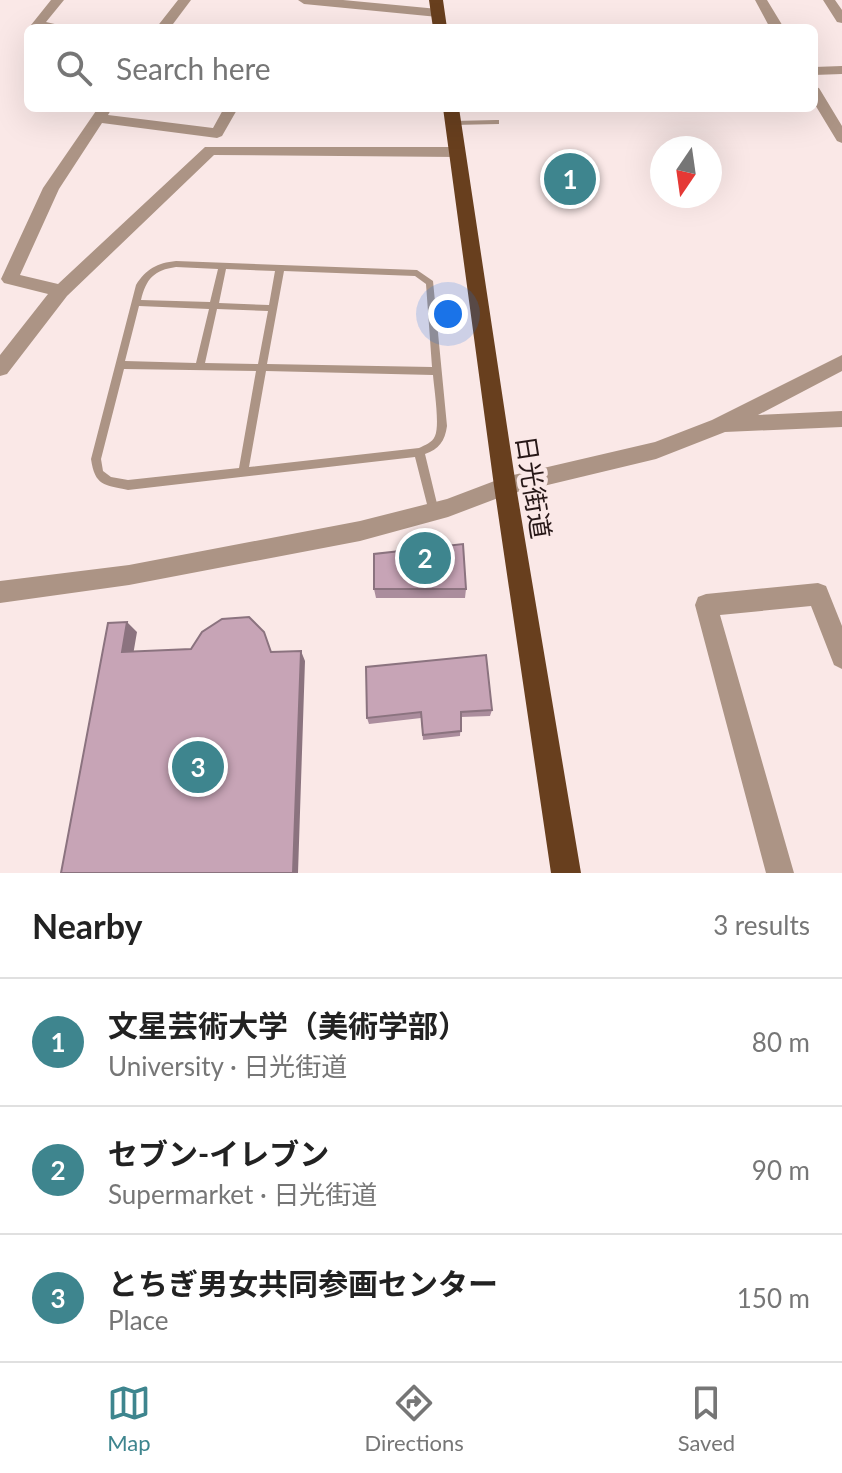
<!DOCTYPE html>
<html lang="en">
<head>
<meta charset="utf-8">
<style>
	body { margin:0; font-family:Lato,"Noto Sans JP",sans-serif; background:#f2f2f2; color:#222 }
	.compass { position:absolute; left:650px; top:136px; width:72px; height:72px; border-radius:50%; background:#fff; box-shadow:0 8px 32px #0002; rotate:193deg }
	.you { position:absolute; left:448px; top:314px; width:28px; height:28px; margin:-20px; border:6px solid #fff; border-radius:50%; background:#1a73e8; box-shadow:0 0 0 12px #1a73e833 }
	.badge { display:grid; place-items:center; width:52px; height:52px; border-radius:50%; background:#3e858e; color:#fff; font-size:26px; font-weight:700 }
	.pin { position:absolute; translate:-50% -50%; border:4px solid #fff; box-shadow:0 2px 8px #0006 }
	.list { margin:0; padding:0; list-style:none }
	h2 { display:flex; justify-content:space-between; align-items:center; height:104px; margin:0; padding:0 32px; font-size:34px }
	h2 small { font-size:26px; font-weight:400; color:#767676 }
	.list li { display:grid; grid-template-columns:52px 1fr auto; gap:24px; align-items:center; box-sizing:border-box; height:128px; padding:0 32px; border-top:2px solid #e0e0e0 }
	.list b { display:block; font-size:30px; white-space:nowrap }
	.list p { margin:0; font-size:26px; white-space:nowrap; color:#767676 }
	.list em { font-size:26px; font-style:normal; color:#767676 }
	.icon { flex:none; width:44px; height:44px; fill:none; stroke:currentColor; stroke-width:2; stroke-linecap:round; stroke-linejoin:round }
	.map { position:relative; flex:none; width:842px; height:873px; overflow:hidden }
	.search { position:absolute; background:#fff; box-shadow:0 8px 32px #0002; left:24px; right:24px; top:24px; height:88px; display:flex; align-items:center; gap:20px; box-sizing:border-box; padding:0 28px; border-radius:12px; color:#767676; font-size:30px }
	.sheet { height:488px; background:#fff }
	nav { display:flex; justify-content:space-around; align-items:center; box-sizing:border-box; height:112px; border-top:2px solid #e0e0e0; background:#fff; font-size:22px; color:#767676 }
	nav a { display:grid; justify-items:center; gap:4px }
	nav .on { color:#3e858e }
	.map>svg:first-child { display:block }
	.lines { fill:none; stroke-linecap:round; stroke-linejoin:round }
	.service { fill:#ac9485; fill-rule:evenodd }
	.minor { fill:#ac9485; fill-rule:evenodd }
	.trunk { fill:#683f1e; fill-rule:evenodd }
	.wall { fill:#ab8d9d }
	.shaded-wall { fill:#8b737f }
	.building { fill:#c7a4b6; stroke:#8b737f; stroke-width:2 }
	.labels { text-anchor:middle; dominant-baseline:central; stroke-width:8; stroke-linejoin:round; paint-order:stroke }
	.street-label { font-size:26px; fill:#271818; stroke:#fae8e7 }
</style>
</head>
<body>
<div class="map">
<svg width="842" height="873" viewBox="0 0 842 873">
	<rect width="100%" height="100%" fill="#fae8e7"/>
	<g class="lines">
		<path class="service" d="M 496,120 L 499,120 L 499,124 L 453,125 L 449,123 L 453,121 Z
			M 176,261 L 417,270 L 433,281 L 447,426 C 445,441 439,449 425,454 L 439,512 L 438,515 L 434,517 L 430,515 L 429,512 L 415,457 L 128,490 C 104,485 95,486 91,459 L 136,285 C 146,269 157,263 176,261 ZM 176,267 L 218,269 L 210,302 L 141,300 C 146,279 154,270 176,267 ZM 226,269 L 275,271 L 269,305 L 219,303 ZM 284,271 L 415,276 L 426,284 L 432,367 L 267,364 ZM 139,306 L 209,309 L 196,363 L 125,361 ZM 217,309 L 268,311 L 258,364 L 205,363 ZM 124,369 L 256,371 L 239,468 L 128,480 L 111,477 L 103,471 L 101,459 ZM 266,371 L 433,375 C 434,388 440,425 435,436 C 432,443 425,445 419,448 L 249,467 Z"/>
		<path class="minor" d="M 51,0 L 64,0 L 46,22 L 72,28 L 32,28 L 31,25 Z
			M 178,0 L 191,0 L 170,28 L 156,28 Z
			M 298,0 L 343,0 L 438,9 L 444,13 L 438,17 L 304,4 Z
			M 755,0 L 767,0 L 784,28 L 770,28 Z
			M 823,0 L 835,0 L 842,10 L 842,23 L 837,22 Z
			M 842,66 L 842,74 L 814,75 L 814,67 Z
			M 814,87 L 819,88 L 842,126 L 842,143 L 837,141 L 814,103 Z
			M 98,108 L 112,108 L 108,115 L 213,128 L 224,108 L 238,108 L 222,136 L 217,138 L 102,123 L 59,189 L 20,275 L 58,284 L 205,147 L 457,147 L 465,152 L 457,157 L 214,155 L 67,296 L 7,374 L 0,376 L 0,355 L 48,294 L 4,283 L 1,279 L 43,188 Z
			M 842,355 L 842,371 L 758,415 L 842,411 L 842,427 L 725,432 L 656,459 L 506,495 L 448,517 L 360,541 L 129,585 L 0,603 L 0,581 L 129,565 L 360,521 L 447,499 L 505,477 L 655,442 L 712,420 Z
			M 818,583 L 826,586 L 842,626 L 842,669 L 834,665 L 811,606 L 720,615 L 794,873 L 766,873 L 695,605 L 698,597 L 706,594 Z"/>
		<path class="trunk" d="M 429,0 L 443,0 L 447,28 L 433,28 Z
			M 443,108 L 459,108 L 516,486 L 581,873 L 551,873 L 494,486 Z"/>
	</g>
	<path class="wall" d="M 374,589 L 466,589 L 465,598 L 376,598 Z
		M 366,667 L 492,710 L 490,716 L 461,717 L 460,736 L 423,740 L 421,718 L 369,724 L 367,718 Z"/>
	<path class="shaded-wall" d="M 127,622 L 137,632 L 132,661 L 122,652 Z
		M 301,651 L 305,661 L 298,873 L 293,873 Z"/>
	<path class="building" d="M 463,544 L 466,589 L 374,589 L 374,554 Z
		M 249,617 L 264,632 L 271,652 L 301,651 L 293,873 L 61,873 L 108,623 L 127,622 L 122,652 L 191,649 L 202,632 L 222,619 Z
		M 486,655 L 492,710 L 461,712 L 461,731 L 423,735 L 421,712 L 367,718 L 366,667 Z"/>
	<g class="labels">
		<g class="street-label">
			<text transform="translate(534 487) rotate(81)">日光街道</text>
		</g>
	</g>
</svg>
<svg class="compass" viewBox="-18 -18 36 36"><path d="M0-13l5 13h-10z" fill="#e53935"/><path d="M0 13l5-13h-10z" fill="#767676"/></svg>
<div class="you"></div>
<div class="pin badge" style="left:570px;top:179px">1</div>
<div class="pin badge" style="left:425px;top:558px">2</div>
<div class="pin badge" style="left:198px;top:767px">3</div>
<div class="search"><svg class="icon" aria-label="search" viewBox="0 0 24 24"><circle cx="10" cy="10" r="6"/><path d="M15 15l6 6"/></svg>Search here</div>
</div>
<section class="sheet">
<h2>Nearby<small>3 results</small></h2>
<ul class="list">
<li><span class="badge">1</span><div><b>文星芸術大学（美術学部）</b><p>University · 日光街道</p></div><em>80 m</em></li>
<li><span class="badge">2</span><div><b>セブン-イレブン</b><p>Supermarket · 日光街道</p></div><em>90 m</em></li>
<li><span class="badge">3</span><div><b>とちぎ男女共同参画センター</b><p>Place</p></div><em>150 m</em></li>
</ul>
</section>
<nav>
<a class="on"><svg class="icon" aria-label="map" viewBox="0 0 24 24"><path d="M3 6l6-2 6 2 6-2v14l-6 2-6-2-6 2zM9 4v14M15 6v14"/></svg>Map</a>
<a><svg class="icon" aria-label="directions" viewBox="0 0 24 24"><path d="M12 3l9 9-9 9-9-9zM9 14v-3h6M13 9l2 2-2 2"/></svg>Directions</a>
<a><svg class="icon" aria-label="saved" viewBox="0 0 24 24"><path d="M7 4h10v16l-5-4-5 4z"/></svg>Saved</a>
</nav>
</body>
</html>
